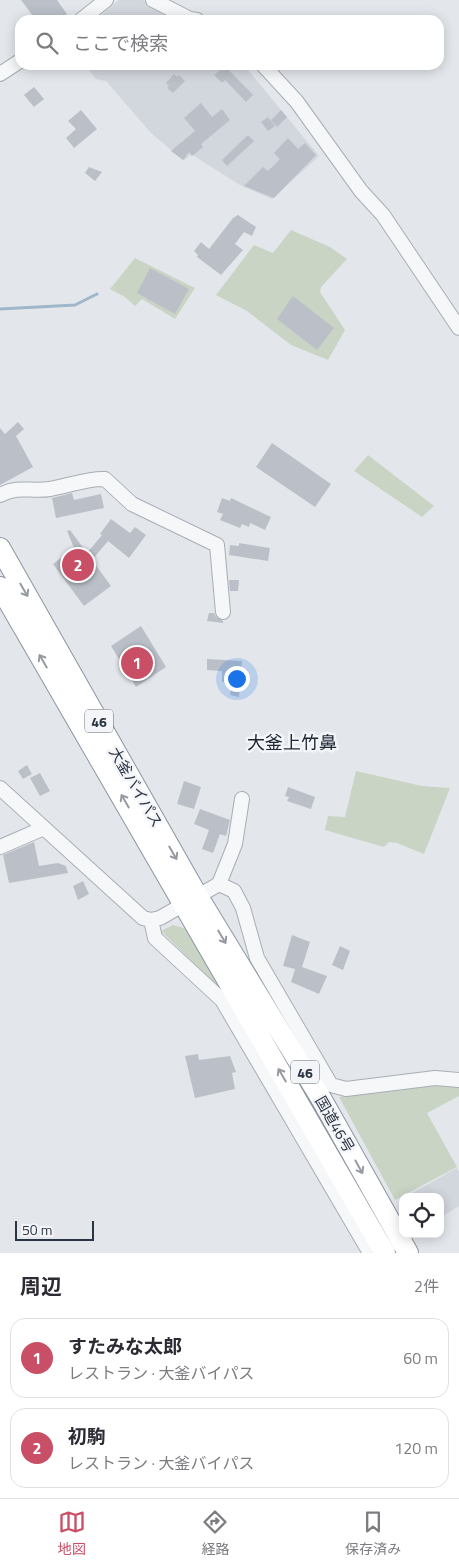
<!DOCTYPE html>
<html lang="ja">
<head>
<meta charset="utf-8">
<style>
	body { margin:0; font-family:"Titillium Web","Noto Sans JP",sans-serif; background:#f2f2f3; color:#2b2b33 }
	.controls { position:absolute; right:15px; bottom:15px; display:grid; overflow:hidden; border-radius:10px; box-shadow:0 2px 12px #0003 }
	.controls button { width:45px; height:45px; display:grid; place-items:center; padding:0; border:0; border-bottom:1px solid #e1e1e2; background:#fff; color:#2b2b33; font:25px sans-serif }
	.scale { position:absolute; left:15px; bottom:12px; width:79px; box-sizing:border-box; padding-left:5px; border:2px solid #2c3543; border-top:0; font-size:14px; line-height:18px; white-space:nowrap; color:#2c3543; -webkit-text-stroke:4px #f3f5f8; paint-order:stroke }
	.you { position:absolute; left:236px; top:678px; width:18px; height:18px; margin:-12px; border:4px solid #fff; border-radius:50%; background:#1a73e8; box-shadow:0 0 0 8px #1a73e833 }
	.badge { display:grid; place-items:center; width:32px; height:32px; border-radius:50%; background:#c94f66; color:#fff; font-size:16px; font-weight:700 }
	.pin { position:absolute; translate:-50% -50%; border:2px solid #fff; box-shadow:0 1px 5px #0006 }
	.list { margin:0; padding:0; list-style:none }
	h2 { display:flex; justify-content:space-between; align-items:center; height:65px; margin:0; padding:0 20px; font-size:21px }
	h2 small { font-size:16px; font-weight:400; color:#7c7c81 }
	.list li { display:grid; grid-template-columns:32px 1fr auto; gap:15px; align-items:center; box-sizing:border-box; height:80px; margin:0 10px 10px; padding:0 10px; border:1px solid #e1e1e2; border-radius:15px }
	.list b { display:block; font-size:19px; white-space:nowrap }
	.list p { margin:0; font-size:16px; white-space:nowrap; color:#7c7c81 }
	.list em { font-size:16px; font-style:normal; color:#7c7c81 }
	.icon { flex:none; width:28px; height:28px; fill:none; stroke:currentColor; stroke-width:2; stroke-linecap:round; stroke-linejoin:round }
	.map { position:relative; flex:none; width:459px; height:1253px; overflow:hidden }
	.search { position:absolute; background:#fff; box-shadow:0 2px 12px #0003; left:15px; right:15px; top:15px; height:55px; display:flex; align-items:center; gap:12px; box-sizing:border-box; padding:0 18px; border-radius:15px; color:#7c7c81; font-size:19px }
	.sheet { height:245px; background:#fff }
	nav { display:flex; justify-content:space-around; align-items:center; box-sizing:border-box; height:70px; border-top:1px solid #e1e1e2; background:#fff; font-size:14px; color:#7c7c81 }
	nav a { display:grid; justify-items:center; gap:2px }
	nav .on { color:#c94f66 }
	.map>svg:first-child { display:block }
	.built { fill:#d2d6dd }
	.green { fill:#c9d4c5 }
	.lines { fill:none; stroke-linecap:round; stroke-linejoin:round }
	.stream { stroke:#a0b6c9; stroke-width:3 }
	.building { fill:#bbc0c8 }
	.minor-casing { stroke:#a8aeb5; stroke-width:16 }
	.highway-casing { stroke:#8b95a1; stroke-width:22 }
	.minor { stroke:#f6f7f9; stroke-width:14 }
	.highway { stroke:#fff; stroke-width:20 }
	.oneway { stroke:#969aa1 }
	.labels { text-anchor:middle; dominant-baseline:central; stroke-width:5; stroke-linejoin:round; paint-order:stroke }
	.shield { fill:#f3f5f8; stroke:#686f79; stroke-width:1 }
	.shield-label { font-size:14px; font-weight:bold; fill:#2c3543 }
	.street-label { font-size:15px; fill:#2c3543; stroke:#f3f5f8 }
	.quarter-label { font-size:18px; fill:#1e2634; stroke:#f3f5f8 }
</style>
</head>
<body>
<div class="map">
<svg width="459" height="1253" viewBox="0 0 459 1253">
	<rect width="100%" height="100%" fill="#e3e7eb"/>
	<path class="built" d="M 119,0 L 143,0 L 178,20 L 96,20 Z
		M 85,65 L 244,65 L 319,156 L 272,199 L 240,185 L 191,154 L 184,161 L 151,133 L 106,81 L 96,79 Z
		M 457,1168 L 459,1172 L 459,1206 L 440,1218 L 440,1197 L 405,1197 Z"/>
	<path class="green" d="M 291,230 L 330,247 L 347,259 L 321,287 L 320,292 L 345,330 L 328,360 L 291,345 L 247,311 L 216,295 L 254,245 L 273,253 Z
		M 135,258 L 195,288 L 175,319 L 142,299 L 135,306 L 125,297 L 110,289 Z
		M 368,455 L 434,506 L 422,517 L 354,471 Z
		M 356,771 L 422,786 L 450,788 L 424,854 L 397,843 L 389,842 L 384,847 L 325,830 L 328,816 L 345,817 Z
		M 173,925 L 187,929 L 191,934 L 220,989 L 161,931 Z
		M 428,1084 L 459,1085 L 459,1096 L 427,1113 L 457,1167 L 395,1200 L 339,1097 Z"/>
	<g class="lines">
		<path class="stream" d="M 0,309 L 75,305 L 97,294"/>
	</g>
	<path class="building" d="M 21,0 L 57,0 L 67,14 L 58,20 L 36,20 Z
		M 225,66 L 253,95 L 246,102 L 225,80 L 222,83 L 214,75 Z
		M 174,74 L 177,77 L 179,75 L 185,81 L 173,93 L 167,88 L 169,86 L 166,83 Z
		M 34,87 L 44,99 L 34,107 L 24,95 Z
		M 201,103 L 212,117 L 222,109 L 230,120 L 201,144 L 203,147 L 192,156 L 189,152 L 183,160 L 171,151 L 195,131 L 184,118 Z
		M 81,110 L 97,129 L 74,148 L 66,138 L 76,129 L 68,121 Z
		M 281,110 L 287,117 L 277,127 L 271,120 Z
		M 268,117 L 275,126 L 268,131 L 261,122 Z
		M 248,135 L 254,141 L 227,166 L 222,160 Z
		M 288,138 L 298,149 L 305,143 L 316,155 L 274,198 L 244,186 L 263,167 L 268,171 L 280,159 L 274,153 Z
		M 89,167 L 102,172 L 95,181 L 85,173 Z
		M 238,215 L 256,227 L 252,236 L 244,232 L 235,244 L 243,250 L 221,275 L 197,257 L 198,255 L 194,251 L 201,242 L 209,249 L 233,218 Z
		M 150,268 L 189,289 L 175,314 L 137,293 Z
		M 293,296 L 334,328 L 317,350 L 277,319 Z
		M 18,422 L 24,429 L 16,436 L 33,467 L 0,485 L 0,428 L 5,434 Z
		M 272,443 L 331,484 L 315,507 L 256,467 Z
		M 72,493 L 74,500 L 101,494 L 104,508 L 56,518 L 52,498 Z
		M 222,498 L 230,501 L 231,498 L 271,517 L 265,530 L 250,523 L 249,527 L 242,524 L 240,528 L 220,520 L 223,514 L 217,512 Z
		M 111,519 L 130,533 L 135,527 L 146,535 L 129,558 L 108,541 L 92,560 L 111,586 L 84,606 L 53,564 L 74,548 L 67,531 L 70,530 L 87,553 L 102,535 L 100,534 Z
		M 239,543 L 270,548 L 268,561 L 229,555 L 230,545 L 239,546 Z
		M 229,580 L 239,580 L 238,591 L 230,591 Z
		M 209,613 L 214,613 L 216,617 L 223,621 L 223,623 L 207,621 Z
		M 141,626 L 166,667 L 136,687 L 111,646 Z
		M 207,659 L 242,661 L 239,697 L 230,695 L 232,683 L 222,682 L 222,671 L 207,670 Z
		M 27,765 L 32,774 L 23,779 L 18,771 Z
		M 40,773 L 50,791 L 40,796 L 30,778 Z
		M 184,781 L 201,787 L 194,809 L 177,804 Z
		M 288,787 L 315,797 L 311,809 L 287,801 L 289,797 L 285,796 Z
		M 200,809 L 230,820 L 226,836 L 220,834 L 213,853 L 202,849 L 209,830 L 194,824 Z
		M 34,842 L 39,866 L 58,863 L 66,866 L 68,873 L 9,883 L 3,855 Z
		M 83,881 L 89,894 L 78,900 L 73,886 Z
		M 292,935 L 310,942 L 302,967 L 327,976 L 319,994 L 291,982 L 295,969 L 283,966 Z
		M 340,946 L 350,951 L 343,970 L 332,965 Z
		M 198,1054 L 199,1060 L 230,1056 L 236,1072 L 232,1073 L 235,1089 L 195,1098 L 185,1056 Z"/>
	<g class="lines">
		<defs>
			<path id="minor" d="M 153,0 L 190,19 L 197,20
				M 81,20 L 106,0
				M 263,65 L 297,102 L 361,191 L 383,215 L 459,328
				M 0,74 L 20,61
				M 0,495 C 20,485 30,492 50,489 C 69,486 87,478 105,479 L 132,504 L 217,545 L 223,612
				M 0,788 L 143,918 L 151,920 L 160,918 L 219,884 L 234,891 L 243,908 L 257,958 L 331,1085 L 346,1089 L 435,1078 L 459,1080
				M 0,847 L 44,828
				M 219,884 L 235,844 L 242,799
				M 151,920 L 155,938 L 222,1000 L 370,1253"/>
			<path id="highway" d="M 0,548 L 197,895 L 322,1100 L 408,1253
				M 0,587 L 385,1253"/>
		</defs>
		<use href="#minor" class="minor-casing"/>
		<use href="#highway" class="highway-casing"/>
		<use href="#minor" class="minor"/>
		<use href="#highway" class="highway"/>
	</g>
	<defs><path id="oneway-shaft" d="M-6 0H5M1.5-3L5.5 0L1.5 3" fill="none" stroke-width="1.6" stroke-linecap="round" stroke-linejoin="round" transform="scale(1.25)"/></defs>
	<g class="oneway">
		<use href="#oneway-shaft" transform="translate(24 590) rotate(60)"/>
		<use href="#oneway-shaft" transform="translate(43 661) rotate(-120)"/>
		<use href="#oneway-shaft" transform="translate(125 801) rotate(-120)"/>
		<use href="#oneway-shaft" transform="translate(173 853) rotate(60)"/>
		<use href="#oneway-shaft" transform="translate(222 937) rotate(59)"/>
		<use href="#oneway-shaft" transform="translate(282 1075) rotate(-120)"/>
		<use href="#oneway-shaft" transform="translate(359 1167) rotate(61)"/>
	</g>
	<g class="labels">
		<g class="shield">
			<rect x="85" y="709.5" width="28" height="23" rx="4"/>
			<rect x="291" y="1060.5" width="28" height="23" rx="4"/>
		</g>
		<g class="shield-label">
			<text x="99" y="721">46</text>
			<text x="305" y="1072">46</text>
		</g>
		<g class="street-label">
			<text transform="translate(136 787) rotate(60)">大釜バイパス</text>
			<text transform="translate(335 1124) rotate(60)">国道46号</text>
		</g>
		<g class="quarter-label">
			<text x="292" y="742">大釜上竹鼻</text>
		</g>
	</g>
</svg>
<div class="controls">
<button><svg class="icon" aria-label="locate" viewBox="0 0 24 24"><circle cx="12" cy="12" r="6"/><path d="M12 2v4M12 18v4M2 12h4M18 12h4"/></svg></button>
</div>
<div class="scale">50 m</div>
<div class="you"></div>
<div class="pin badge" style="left:137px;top:663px">1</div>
<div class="pin badge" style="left:78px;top:565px">2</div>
<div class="search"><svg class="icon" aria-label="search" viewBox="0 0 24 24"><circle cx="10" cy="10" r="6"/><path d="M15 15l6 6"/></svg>ここで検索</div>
</div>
<section class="sheet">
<h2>周辺<small>2件</small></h2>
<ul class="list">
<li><span class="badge">1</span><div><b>すたみな太郎</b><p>レストラン · 大釜バイパス</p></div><em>60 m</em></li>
<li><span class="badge">2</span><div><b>初駒</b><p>レストラン · 大釜バイパス</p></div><em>120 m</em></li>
</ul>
</section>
<nav>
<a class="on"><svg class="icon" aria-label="map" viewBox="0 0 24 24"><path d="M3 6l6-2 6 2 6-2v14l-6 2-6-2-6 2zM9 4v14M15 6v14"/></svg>地図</a>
<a><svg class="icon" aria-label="directions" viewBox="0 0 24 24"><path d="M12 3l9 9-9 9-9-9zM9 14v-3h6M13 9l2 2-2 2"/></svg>経路</a>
<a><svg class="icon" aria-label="saved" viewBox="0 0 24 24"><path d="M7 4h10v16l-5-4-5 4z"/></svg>保存済み</a>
</nav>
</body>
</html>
